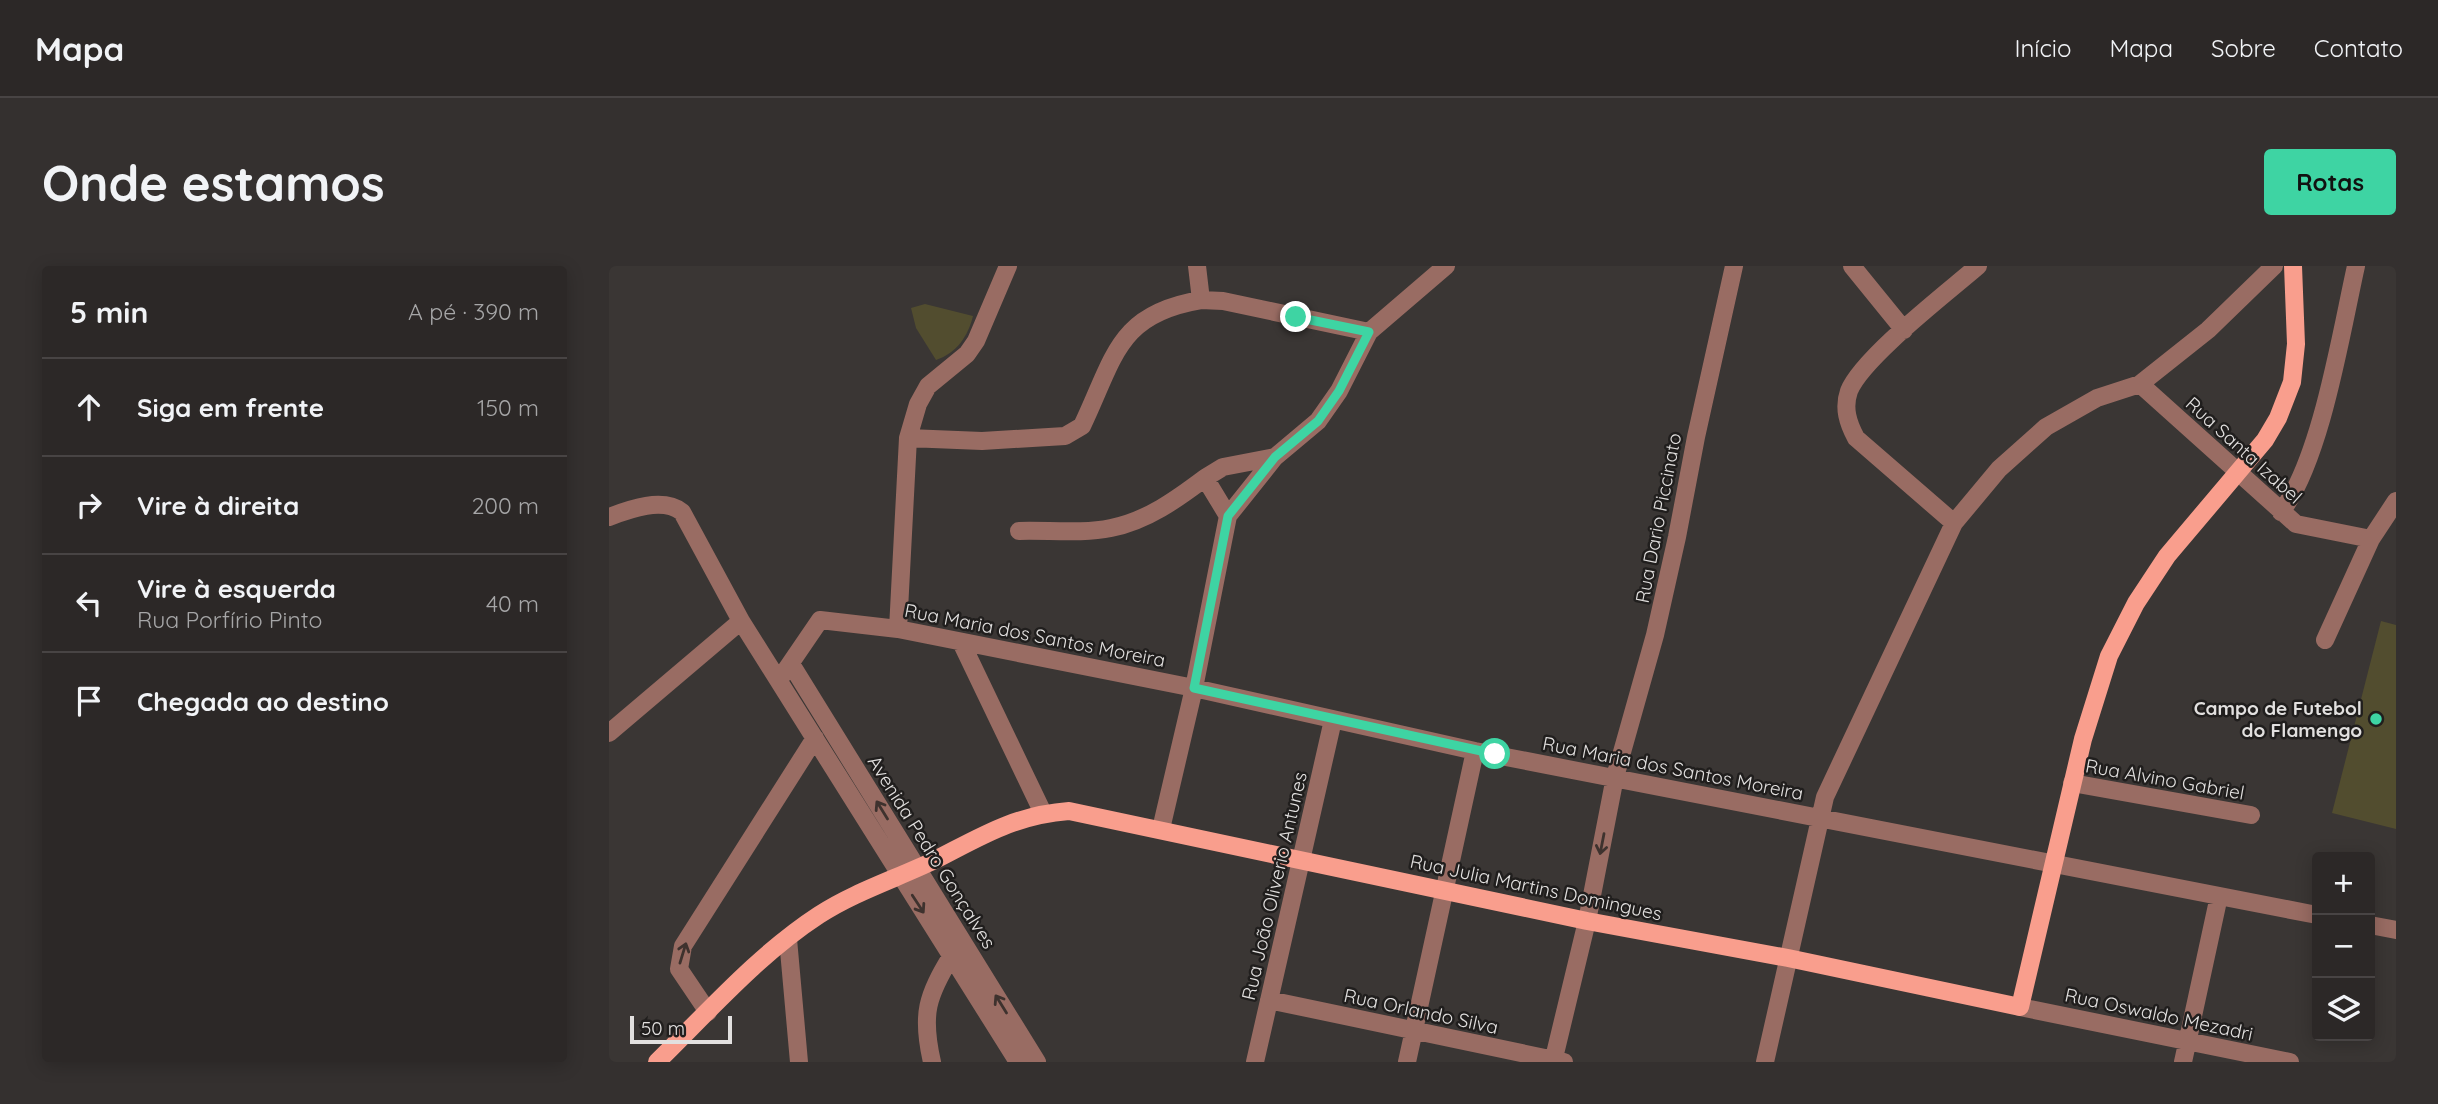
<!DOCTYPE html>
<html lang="pt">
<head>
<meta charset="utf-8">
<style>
	body { margin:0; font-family:Quicksand,sans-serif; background:#34302f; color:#f1f3f6 }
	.controls { position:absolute; right:21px; bottom:21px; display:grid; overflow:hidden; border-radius:7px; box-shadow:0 4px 18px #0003 }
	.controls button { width:63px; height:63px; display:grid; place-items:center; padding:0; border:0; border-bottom:2px solid #484444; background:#2c2827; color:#f1f3f6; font:35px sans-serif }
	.scale { position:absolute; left:21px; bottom:18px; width:102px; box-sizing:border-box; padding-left:7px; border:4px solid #e2e0df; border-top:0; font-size:19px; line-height:24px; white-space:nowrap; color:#e2e0df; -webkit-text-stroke:5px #201e1d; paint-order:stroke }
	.stop { position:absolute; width:21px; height:21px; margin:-16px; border:5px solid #3ed4a3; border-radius:50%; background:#fff }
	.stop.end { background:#3ed4a3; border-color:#fff; box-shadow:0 2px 7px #0008 }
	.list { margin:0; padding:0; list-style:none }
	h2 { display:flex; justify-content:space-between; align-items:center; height:91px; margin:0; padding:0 28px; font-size:30px }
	h2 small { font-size:23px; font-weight:400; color:#a6a6a7 }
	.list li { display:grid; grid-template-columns:46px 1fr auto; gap:21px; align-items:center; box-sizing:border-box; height:98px; padding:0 28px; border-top:2px solid #484444 }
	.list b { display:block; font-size:26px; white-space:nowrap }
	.list p { margin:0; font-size:23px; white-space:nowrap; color:#a6a6a7 }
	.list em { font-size:23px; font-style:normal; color:#a6a6a7 }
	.icon { flex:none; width:38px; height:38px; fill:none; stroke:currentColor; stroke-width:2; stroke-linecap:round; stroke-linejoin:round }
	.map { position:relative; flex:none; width:1787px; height:796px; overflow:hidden; border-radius:7px }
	header { display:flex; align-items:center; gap:42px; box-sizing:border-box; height:98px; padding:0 35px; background:#2c2827; border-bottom:2px solid #484444 }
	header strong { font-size:33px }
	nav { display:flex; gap:38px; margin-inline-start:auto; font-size:24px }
	.intro { display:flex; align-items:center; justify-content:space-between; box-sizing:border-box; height:168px; padding:0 42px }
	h1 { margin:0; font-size:49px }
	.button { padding:18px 32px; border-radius:7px; background:#3ed4a3; color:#111; font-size:24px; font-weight:700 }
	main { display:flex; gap:42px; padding:0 42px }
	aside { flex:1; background:#2c2827; border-radius:7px; box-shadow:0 4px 18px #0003 }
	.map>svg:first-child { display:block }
	.green { fill:#524d2f }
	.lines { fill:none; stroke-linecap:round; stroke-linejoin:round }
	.minor { stroke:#996c63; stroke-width:18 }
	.major { stroke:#f99e8d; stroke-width:18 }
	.oneway { stroke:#3e322e }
	.route { stroke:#3ed4a3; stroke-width:9 }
	.poi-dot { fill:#3ed4a3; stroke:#201e1d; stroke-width:2.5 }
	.labels { text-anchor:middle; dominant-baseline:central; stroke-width:5; stroke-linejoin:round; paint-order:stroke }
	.street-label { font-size:19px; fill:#e2e0df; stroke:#201e1d }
	.poi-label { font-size:19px; font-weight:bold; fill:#e2e0df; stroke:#201e1d; text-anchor:end }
</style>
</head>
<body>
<header>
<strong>Mapa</strong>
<nav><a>Início</a><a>Mapa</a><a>Sobre</a><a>Contato</a></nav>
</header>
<div class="intro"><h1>Onde estamos</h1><a class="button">Rotas</a></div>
<main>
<aside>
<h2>5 min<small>A pé · 390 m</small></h2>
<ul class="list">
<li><svg class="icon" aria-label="ahead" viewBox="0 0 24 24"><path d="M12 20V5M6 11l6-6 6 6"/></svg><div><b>Siga em frente</b></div><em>150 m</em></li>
<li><svg class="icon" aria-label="right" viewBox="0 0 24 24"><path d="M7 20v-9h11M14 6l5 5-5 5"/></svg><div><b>Vire à direita</b></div><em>200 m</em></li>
<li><svg class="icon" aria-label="left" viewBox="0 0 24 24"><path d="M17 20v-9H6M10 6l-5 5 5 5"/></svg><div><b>Vire à esquerda</b><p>Rua Porfírio Pinto</p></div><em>40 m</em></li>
<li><svg class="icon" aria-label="arrive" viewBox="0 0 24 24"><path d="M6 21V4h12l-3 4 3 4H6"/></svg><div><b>Chegada ao destino</b></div></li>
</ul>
</aside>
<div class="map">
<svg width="1787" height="796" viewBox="0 0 1787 796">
	<rect width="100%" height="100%" fill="#3a3634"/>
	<path class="green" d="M 316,38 L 364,50 C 359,70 348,87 327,94 L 307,62 L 302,42 Z
		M 1772,355 L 1787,359 L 1787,563 L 1723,547 Z"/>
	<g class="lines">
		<path class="minor" d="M 1243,0 L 1295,64
			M 592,34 L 614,35 L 760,66
			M 1531,118 L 1687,258 L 1762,273
			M 299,172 L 373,175 L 456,170 L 473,160 C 506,91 508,48 592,34 L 588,0
			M 1672,246 C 1712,194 1732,67 1747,0
			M 619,250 L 596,212 L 614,201 L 666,191
			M 0,251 C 21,243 54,231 73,246 L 132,355 L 409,796
			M 1345,257 L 1247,172 C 1239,157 1234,142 1240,125 C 1253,92 1339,26 1369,0
			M 410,265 C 439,264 473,268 502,262 C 538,255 568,233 596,212
			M 289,363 L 299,172 L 309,138 L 319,120 L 358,88 L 367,75 L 399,0
			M 1716,374 L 1762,273 L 1787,235
			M 353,378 L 434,547
			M 182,398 L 428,796
			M 170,414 L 211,354 L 289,363 L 585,422 L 866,485 L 1708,649
			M 0,467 L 132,355
			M 1463,517 L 1642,549
			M 552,563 L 585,422 L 619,250 L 666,191 L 709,155 L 730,125 L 760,66 L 837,0
			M 1761,659 L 1787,664
			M 179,673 L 190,796
			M 660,734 L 955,796
			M 1411,741 L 1681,796
			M 99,746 L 70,703 L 74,680 L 206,472
			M 323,796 C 312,748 318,730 343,689
			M 646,796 L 724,454
			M 798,796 L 866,485
			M 944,796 L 978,655 L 1006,511 L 1046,369 L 1068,271 L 1087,171 L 1125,0
			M 1156,796 L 1216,531 L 1345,257 L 1390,203 L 1437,161 L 1488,132 L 1531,118 L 1599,64 L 1665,0
			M 1574,796 L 1610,630"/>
		<path class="major" d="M 48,796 C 99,746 150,688 210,649 C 245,626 289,612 326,594 C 373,570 406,549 460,545 L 978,655 L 1179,692 L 1411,741 L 1474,473 L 1500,390 L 1527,337 L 1558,290 L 1656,174 L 1669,152 L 1683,116 L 1687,78 L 1684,0"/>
	</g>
	<defs><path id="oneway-shaft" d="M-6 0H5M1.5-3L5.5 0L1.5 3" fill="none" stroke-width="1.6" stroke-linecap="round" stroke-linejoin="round" transform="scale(1.75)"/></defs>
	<g class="oneway">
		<use href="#oneway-shaft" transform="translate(273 544) rotate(-122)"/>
		<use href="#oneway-shaft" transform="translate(993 578) rotate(101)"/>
		<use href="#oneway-shaft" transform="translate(309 638) rotate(57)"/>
		<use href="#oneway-shaft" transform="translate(74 687) rotate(-73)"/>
		<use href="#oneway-shaft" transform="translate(392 738) rotate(-122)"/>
	</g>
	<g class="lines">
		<path class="route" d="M 687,51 L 760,66 L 730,125 L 709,155 L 666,191 L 619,250 L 585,422 L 886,488"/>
	</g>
	<circle class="poi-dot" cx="1767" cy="453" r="7"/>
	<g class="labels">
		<g class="street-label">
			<text transform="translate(1635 184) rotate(42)">Rua Santa Izabel</text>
			<text transform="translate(1049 252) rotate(-79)">Rua Dario Piccinato</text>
			<text transform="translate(426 369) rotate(11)">Rua Maria dos Santos Moreira</text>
			<text transform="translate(1064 502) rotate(11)">Rua Maria dos Santos Moreira</text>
			<text transform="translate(1556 513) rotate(10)">Rua Alvino Gabriel</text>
			<text transform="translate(323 586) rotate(58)">Avenida Pedro Gonçalves</text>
			<text transform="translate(665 620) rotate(-77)">Rua João Oliverio Antunes</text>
			<text transform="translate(927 621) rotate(12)">Rua Julia Martins Domingues</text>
			<text transform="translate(812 745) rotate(12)">Rua Orlando Silva</text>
			<text transform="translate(1550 748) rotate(12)">Rua Oswaldo Mezadri</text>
		</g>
		<g class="poi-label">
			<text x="1753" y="442">Campo de Futebol<tspan x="1753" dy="22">do Flamengo</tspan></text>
		</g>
	</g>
</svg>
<div class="controls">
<button>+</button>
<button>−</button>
<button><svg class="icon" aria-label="layers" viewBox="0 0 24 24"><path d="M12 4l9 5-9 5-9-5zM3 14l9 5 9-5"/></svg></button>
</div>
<div class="scale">50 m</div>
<div class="stop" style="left:886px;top:488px"></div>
<div class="stop end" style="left:687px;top:51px"></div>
</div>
</main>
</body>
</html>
